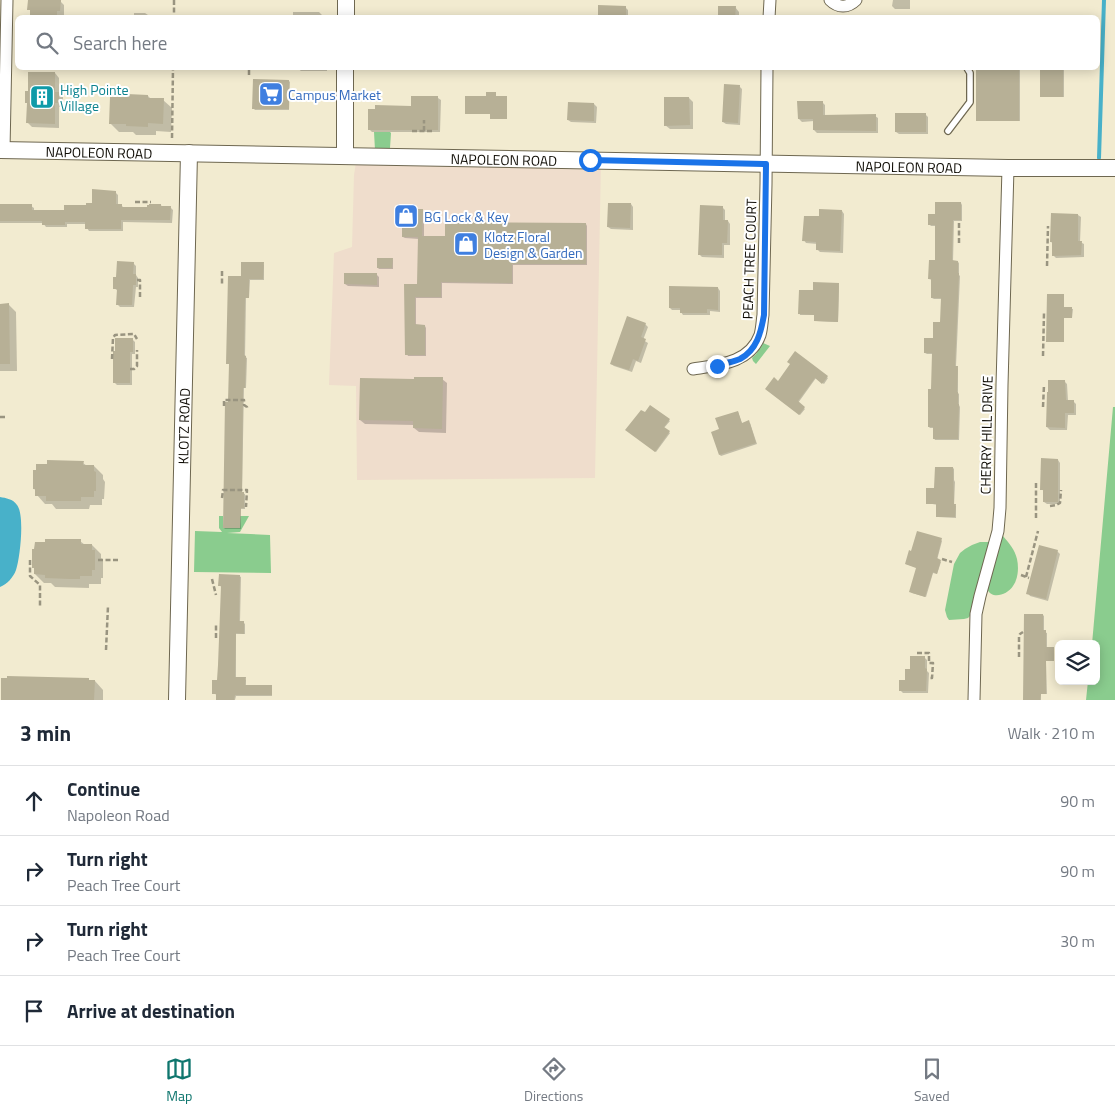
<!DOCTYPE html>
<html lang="en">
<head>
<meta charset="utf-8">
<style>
	body { margin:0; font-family:"Titillium Web",sans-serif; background:#f6f6f7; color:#1f2937 }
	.controls { position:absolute; right:15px; bottom:15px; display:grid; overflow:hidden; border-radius:8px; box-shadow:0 2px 12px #0003 }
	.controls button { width:45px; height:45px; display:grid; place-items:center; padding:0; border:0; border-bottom:1px solid #e0e1e3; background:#fff; color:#1f2937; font:25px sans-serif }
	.stop { position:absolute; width:15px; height:15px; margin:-11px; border:4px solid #1a73e8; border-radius:50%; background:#fff }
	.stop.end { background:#1a73e8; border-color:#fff; box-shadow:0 1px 5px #0008 }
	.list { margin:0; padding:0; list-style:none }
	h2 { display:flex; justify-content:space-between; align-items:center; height:65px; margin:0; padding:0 20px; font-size:21px }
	h2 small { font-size:16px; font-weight:400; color:#747a83 }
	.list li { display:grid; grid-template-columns:32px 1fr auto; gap:15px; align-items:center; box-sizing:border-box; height:70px; padding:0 20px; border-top:1px solid #e0e1e3 }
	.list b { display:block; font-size:19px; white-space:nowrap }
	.list p { margin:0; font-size:16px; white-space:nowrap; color:#747a83 }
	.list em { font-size:16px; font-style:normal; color:#747a83 }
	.icon { flex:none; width:28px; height:28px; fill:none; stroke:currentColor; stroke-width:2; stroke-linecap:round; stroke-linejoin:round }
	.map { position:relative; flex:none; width:1115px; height:700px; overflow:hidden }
	.search { position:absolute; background:#fff; box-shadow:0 2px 12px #0003; left:15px; right:15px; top:15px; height:55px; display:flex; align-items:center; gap:12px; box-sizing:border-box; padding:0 18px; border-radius:8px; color:#747a83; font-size:19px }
	.sheet { height:345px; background:#fff }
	nav { display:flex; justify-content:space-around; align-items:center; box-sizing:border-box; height:70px; border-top:1px solid #e0e1e3; background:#fff; font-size:14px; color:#747a83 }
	nav a { display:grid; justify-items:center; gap:2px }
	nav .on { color:#0f766e }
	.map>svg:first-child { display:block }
	.commercial { fill:#efddcc }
	.green { fill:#8acc8e }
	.water { fill:#48b1c9 }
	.shadow { fill:#0003 }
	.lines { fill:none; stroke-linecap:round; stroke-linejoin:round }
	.stream { stroke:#48b1c9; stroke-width:4 }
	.building { fill:#b7b096 }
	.lane-casing { stroke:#6e6750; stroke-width:8 }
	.street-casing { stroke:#6e6750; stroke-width:13 }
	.secondary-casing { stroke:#6e6750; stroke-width:18 }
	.path { stroke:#999480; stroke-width:2.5; stroke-dasharray:5 2.5; stroke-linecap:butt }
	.lane { stroke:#fff; stroke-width:5.5 }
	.street { stroke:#fff; stroke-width:11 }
	.secondary { stroke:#fff; stroke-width:16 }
	.route { stroke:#1a73e8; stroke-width:6 }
	.labels { text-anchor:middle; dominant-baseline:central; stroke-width:4; stroke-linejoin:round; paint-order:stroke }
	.culture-label { font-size:14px; fill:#0d838f; stroke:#fff; text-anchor:start }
	.shop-label { font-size:14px; fill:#366cbe; stroke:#fff; text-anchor:start }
	.street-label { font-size:14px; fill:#0e0b04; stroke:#fff }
</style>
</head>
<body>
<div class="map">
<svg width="1115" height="700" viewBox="0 0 1115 700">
	<rect width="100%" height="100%" fill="#f2ebd0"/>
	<path class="commercial" d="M 357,156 L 601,161 L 595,478 L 357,480 L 356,386 L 329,385 L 334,253 L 352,247 L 354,175 Z"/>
	<path class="green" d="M 374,132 L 390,132 L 391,133 L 390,148 L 389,150 L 375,150 Z
		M 763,343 L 770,346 L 756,364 L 753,361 L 752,358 L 756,354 Z
		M 1113,407 L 1115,407 L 1115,700 L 1086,700 L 1088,681 L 1096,681 L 1096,644 L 1092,644 Z
		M 219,516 L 223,516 L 223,528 L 240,528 L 240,516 L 249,516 L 240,532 L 227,533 L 270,535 L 271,573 L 194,572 L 195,531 L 222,532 L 219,528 Z
		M 1003,536 C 1009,543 1015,550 1017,559 C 1019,568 1018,579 1013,586 C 1007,595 992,600 987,589 L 1001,537 Z
		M 980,542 L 989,542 L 975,595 L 972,614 L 968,618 L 964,619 L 949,620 L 947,617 L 945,610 L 954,564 L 960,553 L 965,549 L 972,545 Z"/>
	<path class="water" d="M 0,497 C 6,498 13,499 17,505 C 25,515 20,558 16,570 C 13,578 7,584 0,587 Z"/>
	<path class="shadow" d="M 33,0 L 61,0 L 61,2 L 64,5 L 64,15 L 61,15 L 61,18 L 31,18 L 32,12 L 29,9 Z
		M 893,0 L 910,0 L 910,9 L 895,9 L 892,6 Z
		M 625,7 L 628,10 L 628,18 L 601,18 L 599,16 Z
		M 735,7 L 739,12 L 739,18 L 719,18 Z
		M 293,12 L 319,12 L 325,18 L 293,18 Z
		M 134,13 L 145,13 L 148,15 L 167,16 L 168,18 L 114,18 L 115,15 L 134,16 Z
		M 297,68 L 327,68 L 327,71 L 301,71 Z
		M 978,68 L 1064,68 L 1064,97 L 1042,97 L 1041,96 L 1041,69 L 1020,69 L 1020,121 L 979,121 L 978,120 Z
		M 55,73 L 59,78 L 59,93 L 63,97 L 63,107 L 59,107 L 59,128 L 32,127 L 28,123 L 28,104 L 26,102 Z
		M 289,81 L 290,82 L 289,110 L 255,110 L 254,109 Z
		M 739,86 L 742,89 L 740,125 L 726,124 L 723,122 Z
		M 495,93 L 496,98 L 506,98 L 507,99 L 507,119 L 492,119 L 491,114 L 467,114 L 466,113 L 487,97 Z
		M 148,96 L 151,99 L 163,100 L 172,108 L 171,132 L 156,131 L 156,135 L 136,135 L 133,132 L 119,132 L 110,123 Z
		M 438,98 L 441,100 L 440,132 L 372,132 L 369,129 L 376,110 L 412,107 Z
		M 689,98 L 693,102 L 693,129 L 670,129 L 665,125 Z
		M 822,102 L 825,105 L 825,116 L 875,116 L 878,118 L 878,133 L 817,133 L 814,130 L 814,121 L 802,122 L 799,119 Z
		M 594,104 L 597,107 L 596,123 L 571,122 L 568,120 Z
		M 925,114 L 928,117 L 928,134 L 899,134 L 896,132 Z
		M 115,192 L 118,195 L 118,205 L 121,205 L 124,208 L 148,208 L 161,205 L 162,207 L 170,207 L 173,210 L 172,223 L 123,222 L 123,231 L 89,231 L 87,228 L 87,224 L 67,224 L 67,227 L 46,227 L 43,223 L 0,223 L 0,206 L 31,206 L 34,208 L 34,211 L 65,212 L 93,204 Z
		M 961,203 L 962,205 L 962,221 L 954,221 L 953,262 L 958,262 L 959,263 L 959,275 L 960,276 L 956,366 L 958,369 L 958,393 L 959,394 L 959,405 L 960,407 L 959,440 L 935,440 L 934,438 L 934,428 L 930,428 L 929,427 L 932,391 L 933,354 L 927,354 L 925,353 L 934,340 L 941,323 L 942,299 L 934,299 L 932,298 L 932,280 L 929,279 L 936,261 L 936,226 L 931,226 L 929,224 L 936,215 Z
		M 631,204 L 633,207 L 633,230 L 611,229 L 608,227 Z
		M 723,208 L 725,210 L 725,221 L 728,221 L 730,224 L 730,245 L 724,245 L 724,258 L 702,257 L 699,254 Z
		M 422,210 L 424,212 L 424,237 L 446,237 L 586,224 L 587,226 L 587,265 L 513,265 L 513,284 L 442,283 L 442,298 L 416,298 L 416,326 L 425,326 L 426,328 L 426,356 L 408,356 L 407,354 L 405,285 L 419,285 L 419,239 L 405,238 L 403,237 Z
		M 842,211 L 844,214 L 843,253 L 820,252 L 817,249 L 818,244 L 806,243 L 804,240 L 820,218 Z
		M 1078,215 L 1081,217 L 1080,242 L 1084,244 L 1084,257 L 1056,258 L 1053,255 L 1054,244 L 1051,242 Z
		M 392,259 L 393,260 L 393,269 L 379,269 L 378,268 Z
		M 133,263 L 136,266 L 136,275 L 138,278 L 138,287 L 136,287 L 134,307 L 120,307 L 118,305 L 118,291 L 114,288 Z
		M 263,264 L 264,265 L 264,280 L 250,280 L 249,298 L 246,298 L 245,357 L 247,358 L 246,388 L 244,388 L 242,493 L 245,494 L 245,509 L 241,509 L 241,529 L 225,529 L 224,528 L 230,365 L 228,363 L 242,278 Z
		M 376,274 L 379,277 L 379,287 L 348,286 L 345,284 Z
		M 838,285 L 839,286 L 838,322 L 816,321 L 815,315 L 800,315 L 800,314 L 814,291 Z
		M 718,288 L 720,291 L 720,312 L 710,311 L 710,315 L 683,315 L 681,312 L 681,310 L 672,310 L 670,308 Z
		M 1063,295 L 1064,296 L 1064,308 L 1073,309 L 1072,318 L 1064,318 L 1064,342 L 1049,342 L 1048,341 Z
		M 0,305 L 9,305 L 16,312 L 17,371 L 0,371 Z
		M 645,324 L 648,327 L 643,340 L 648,343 L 641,363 L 636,361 L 632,372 L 614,366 L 611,364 Z
		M 132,339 L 135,342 L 135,354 L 132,354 L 132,385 L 117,385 L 114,382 Z
		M 795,353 L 828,378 L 824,384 L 816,378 L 798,403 L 805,409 L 800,415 L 766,389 L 778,382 L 792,365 Z
		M 442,379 L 447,383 L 446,433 L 419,432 L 414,428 L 414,425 L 365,424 L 360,420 L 415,380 Z
		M 1064,381 L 1067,384 L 1068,401 L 1073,401 L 1076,404 L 1076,415 L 1068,415 L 1067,430 L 1050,430 L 1047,427 Z
		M 650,407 L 670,421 L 664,428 L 670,433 L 656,452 L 627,430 L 645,414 Z
		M 738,412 L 742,424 L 750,423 L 757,444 L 721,456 L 720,455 L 720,430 Z
		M 1058,460 L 1060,463 L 1060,504 L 1047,504 L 1044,502 L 1044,492 L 1042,489 Z
		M 83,463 L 87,466 L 94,466 L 103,475 L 103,479 L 105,482 L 104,499 L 102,499 L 102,505 L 90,505 L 89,509 L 56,509 L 52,504 L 45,504 L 37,495 L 37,491 L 34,489 Z
		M 953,468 L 954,469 L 954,480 L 955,482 L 954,506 L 956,506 L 956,518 L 938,517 L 937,516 L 938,505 L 927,503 L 936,490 Z
		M 941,540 L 942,541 L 937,560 L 941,562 L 937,574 L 933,573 L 926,597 L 912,593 L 911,592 L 918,568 L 906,564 Z
		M 80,541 L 85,545 L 92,545 L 101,554 L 101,558 L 103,560 L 103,578 L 101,578 L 101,584 L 89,584 L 89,588 L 55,587 L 51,583 L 44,583 L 35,574 L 35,569 L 33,567 Z
		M 1057,551 L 1060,554 L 1048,601 L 1030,596 L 1028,593 Z
		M 239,576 L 241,577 L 240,622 L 243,622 L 245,624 L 245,634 L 236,634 L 236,678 L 245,679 L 246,680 L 246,686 L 271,686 L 272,687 L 272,696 L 236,696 L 235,700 L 218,700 L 217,695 L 213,693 L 218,682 L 222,587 L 220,586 Z
		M 1043,615 L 1044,616 L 1044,632 L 1047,633 L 1047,648 L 1054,649 L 1054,661 L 1046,661 L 1047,694 L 1041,694 L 1041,700 L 1025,700 Z
		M 924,657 L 927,660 L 927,671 L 929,673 L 928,693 L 903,693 L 900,690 Z
		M 89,680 L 90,681 L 95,681 L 103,690 L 103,700 L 2,700 Z"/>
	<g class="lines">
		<path class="stream" d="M 1099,158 L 1104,0"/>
	</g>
	<path class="building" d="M 28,0 L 61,0 L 60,11 L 57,11 L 57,18 L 30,18 L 30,10 L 27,10 Z
		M 598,5 L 626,6 L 626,17 L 598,17 Z
		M 718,6 L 736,6 L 735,18 L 718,18 Z
		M 976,68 L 1019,68 L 1019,121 L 976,121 Z
		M 1040,68 L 1063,68 L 1063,97 L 1040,97 Z
		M 28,72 L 55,72 L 55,92 L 59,92 L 59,103 L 55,103 L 55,124 L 26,123 L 27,103 L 25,103 L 25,91 L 28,91 Z
		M 253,79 L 289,80 L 289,109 L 252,109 Z
		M 724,84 L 740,85 L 738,123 L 722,122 Z
		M 486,92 L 496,92 L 496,96 L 507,96 L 507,119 L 490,119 L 490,114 L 465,114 L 465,96 L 486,96 Z
		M 127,94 L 148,95 L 148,98 L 164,98 L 163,124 L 148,123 L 148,127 L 126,126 L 126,124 L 109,124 L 110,97 L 127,97 Z
		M 411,96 L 438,96 L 438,130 L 368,130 L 368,109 L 375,109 L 375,105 L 411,106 Z
		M 664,97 L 689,97 L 690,125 L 664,126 Z
		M 797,101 L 823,101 L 823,115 L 876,114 L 876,131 L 813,130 L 813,119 L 798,119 Z
		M 568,102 L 594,103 L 594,121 L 567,120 Z
		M 895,113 L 926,113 L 926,132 L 895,132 Z
		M 92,189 L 116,191 L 116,204 L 122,204 L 122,207 L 147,207 L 147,205 L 149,205 L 149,204 L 161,204 L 161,206 L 171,206 L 170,220 L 121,220 L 121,229 L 85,229 L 85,222 L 65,222 L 65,225 L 42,225 L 42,221 L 0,221 L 0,204 L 32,204 L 32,210 L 64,210 L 64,205 L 86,205 L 86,203 L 92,203 Z
		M 935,202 L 961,202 L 961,220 L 953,220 L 952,260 L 958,261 L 958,273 L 959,273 L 955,366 L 958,366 L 957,392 L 958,392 L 958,404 L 959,404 L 958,439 L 933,439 L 933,427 L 928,427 L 928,389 L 931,389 L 932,353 L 924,353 L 924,338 L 933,338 L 933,322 L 940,322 L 941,298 L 931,298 L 931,279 L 928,279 L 929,260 L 935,260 L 935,225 L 928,225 L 928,214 L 935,214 Z
		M 608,203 L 631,203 L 630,228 L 607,227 Z
		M 700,205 L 723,206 L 723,220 L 728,220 L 727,243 L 722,243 L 722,255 L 698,255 Z
		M 402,209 L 423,209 L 422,236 L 445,236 L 445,222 L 586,223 L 586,264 L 512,264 L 512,283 L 441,282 L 441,297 L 415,297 L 415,324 L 425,325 L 425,355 L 405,355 L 404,284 L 417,284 L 418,237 L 402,237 Z
		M 819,209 L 842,210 L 840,251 L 816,250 L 816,242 L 802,241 L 804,216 L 819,216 Z
		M 1051,213 L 1078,214 L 1078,241 L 1082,241 L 1081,255 L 1052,256 L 1052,242 L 1050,242 Z
		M 377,258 L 393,258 L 392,268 L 377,268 Z
		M 117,261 L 134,262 L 133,274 L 136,274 L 136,285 L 133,285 L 132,305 L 116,305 L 117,289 L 113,289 L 113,277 L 116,277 Z
		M 241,262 L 264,262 L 263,279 L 249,279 L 249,298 L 245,298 L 244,355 L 246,356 L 245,388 L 243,388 L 242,492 L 244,492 L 244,508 L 241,508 L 240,528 L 223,528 L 225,402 L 228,402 L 229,364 L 226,364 L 228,276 L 241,276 Z
		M 344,273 L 377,273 L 377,285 L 344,284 Z
		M 813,282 L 839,283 L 838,322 L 814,321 L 814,315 L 798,314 L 799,290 L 813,290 Z
		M 669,286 L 718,287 L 718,310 L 707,309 L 707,313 L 680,313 L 680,308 L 669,308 Z
		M 1047,294 L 1064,294 L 1064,307 L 1072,307 L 1072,318 L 1064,318 L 1064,342 L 1046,342 Z
		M 9,303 L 10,364 L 0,364 L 0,304 Z
		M 627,316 L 646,323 L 641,337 L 646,339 L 638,361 L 633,359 L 629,370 L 610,364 Z
		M 115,338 L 133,338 L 133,352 L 130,352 L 130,383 L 113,383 L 113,351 L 115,351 Z
		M 795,351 L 828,376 L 822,384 L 815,378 L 798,401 L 805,407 L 799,415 L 765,389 L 774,377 L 778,381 L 790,364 L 787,362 Z
		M 414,377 L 443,377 L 442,429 L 413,428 L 413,421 L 359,420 L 360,378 L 414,379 Z
		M 1048,380 L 1065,380 L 1066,400 L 1074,400 L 1074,413 L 1065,413 L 1065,428 L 1046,427 L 1047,392 L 1048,392 Z
		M 650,405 L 670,419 L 664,427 L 670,431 L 655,452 L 625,430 L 641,410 L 645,412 Z
		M 738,411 L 742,423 L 749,420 L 756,443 L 719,455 L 711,432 L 719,429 L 715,418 Z
		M 1041,458 L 1058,459 L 1058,502 L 1043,502 L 1043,490 L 1040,490 Z
		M 47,460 L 84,461 L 83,465 L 94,465 L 94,471 L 96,472 L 96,491 L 94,491 L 94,497 L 81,497 L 81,501 L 46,501 L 46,496 L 35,496 L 35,489 L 33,489 L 33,470 L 36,470 L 36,464 L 47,464 Z
		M 935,467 L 953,467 L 954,504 L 956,504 L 955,517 L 936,517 L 936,504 L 926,504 L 926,488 L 934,488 Z
		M 917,531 L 942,538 L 937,558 L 941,560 L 937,574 L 933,572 L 925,597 L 909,592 L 916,568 L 905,564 L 909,550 L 911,551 Z
		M 45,539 L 81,539 L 81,544 L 92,544 L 92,550 L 95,550 L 95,570 L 92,570 L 92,576 L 80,576 L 80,579 L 70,579 L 45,578 L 45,575 L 34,574 L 34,568 L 32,568 L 32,549 L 34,549 L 35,542 L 45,542 Z
		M 1039,545 L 1058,550 L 1046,599 L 1026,594 Z
		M 219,574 L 240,575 L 239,621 L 244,621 L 244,634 L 236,633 L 235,677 L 246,677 L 245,685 L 272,685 L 272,695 L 235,695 L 234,700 L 216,700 L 216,694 L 212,694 L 212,680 L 217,680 L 218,665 L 221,586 L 218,586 Z
		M 1024,614 L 1043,614 L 1043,630 L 1046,630 L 1046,647 L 1054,647 L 1054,661 L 1046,661 L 1046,694 L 1041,694 L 1040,700 L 1023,700 Z
		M 910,656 L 925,656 L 925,668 L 927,669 L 926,691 L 899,691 L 899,680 L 905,680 L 905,669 L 910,669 Z
		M 7,676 L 89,678 L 89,680 L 95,680 L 94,700 L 1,700 L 1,678 L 7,678 Z"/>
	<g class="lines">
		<defs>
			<path id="lane" d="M 948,131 L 970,102 L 970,73 L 967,68"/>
			<path id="street" d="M 830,0 C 838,8 848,8 856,0
				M 769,18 L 770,0
				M 4,150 L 7,0
				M 693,369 C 719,365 750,363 760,335 C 762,328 762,321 763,315 L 766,184 L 767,68
				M 974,700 L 976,614 L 980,596 L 998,531 L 1000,508 L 1002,385 L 1008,168"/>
			<g id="secondary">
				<path d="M 346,18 L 346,0"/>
				<path id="s1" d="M 0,150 L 1008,168 L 1115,168"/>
				<path d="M 345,156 L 345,68"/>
				<path id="s2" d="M 177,700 L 189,153"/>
			</g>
		</defs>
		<use href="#lane" class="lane-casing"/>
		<use href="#street" class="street-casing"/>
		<use href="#secondary" class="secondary-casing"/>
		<path class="path" d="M 174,0 L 174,18
			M 249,75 L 249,68
			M 412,131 L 433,131
			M 424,131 L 424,120
			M 172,138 L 173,68
			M 135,202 L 151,202
			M 959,243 L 959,221
			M 1047,266 L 1048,226
			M 222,271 L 222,286
			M 137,280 L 140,280 L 140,299
			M 1043,356 L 1044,313
			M 112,359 L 113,338 L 115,335 L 134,334 L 137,339
			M 130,369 L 134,369 L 137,366 L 137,350
			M 224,406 L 224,400 L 244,400 L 244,405 L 247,407 L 247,410
			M 1043,407 L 1044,385
			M 0,417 L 6,417
			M 222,498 L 223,490 L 247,490 L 246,507
			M 1050,506 L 1056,505 L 1060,503 L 1061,490
			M 1036,518 L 1036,481
			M 942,559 L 952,562
			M 30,560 L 30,576 L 40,585 L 40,606
			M 98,560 L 119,560
			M 1021,575 L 1029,578
			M 1026,577 L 1038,531
			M 212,579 L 216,595
			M 216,638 L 216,623
			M 106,650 L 108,606
			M 917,653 L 929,653 L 929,663 L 933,663 L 932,678 L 929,678
			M 1019,657 L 1019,636 L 1020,634 L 1023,632"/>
		<use href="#lane" class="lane"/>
		<use href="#street" class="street"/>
		<use href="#secondary" class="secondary"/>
	</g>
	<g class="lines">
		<path class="route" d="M 590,160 L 766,164 L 764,315 C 761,332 757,350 740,359 C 733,362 724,363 717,366"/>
	</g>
	<defs>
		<symbol id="supermarket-square" viewBox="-11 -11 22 22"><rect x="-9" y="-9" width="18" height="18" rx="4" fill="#3f7fe0" stroke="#fff"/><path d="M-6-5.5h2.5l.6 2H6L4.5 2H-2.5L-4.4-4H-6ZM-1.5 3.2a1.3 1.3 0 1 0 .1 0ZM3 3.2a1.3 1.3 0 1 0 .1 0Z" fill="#fff"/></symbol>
		<symbol id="building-square" viewBox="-11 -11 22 22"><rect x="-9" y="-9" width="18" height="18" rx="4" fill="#0f9aa8" stroke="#fff"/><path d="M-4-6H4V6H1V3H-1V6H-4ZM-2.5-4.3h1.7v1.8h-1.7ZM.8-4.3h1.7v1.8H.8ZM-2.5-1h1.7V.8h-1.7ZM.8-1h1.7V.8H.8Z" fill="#fff"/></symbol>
		<symbol id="shop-square" viewBox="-11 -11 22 22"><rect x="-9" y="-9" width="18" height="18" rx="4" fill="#3f7fe0" stroke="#fff"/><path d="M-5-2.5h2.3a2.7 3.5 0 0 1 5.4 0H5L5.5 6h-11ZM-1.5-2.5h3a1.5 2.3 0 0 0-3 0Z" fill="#fff"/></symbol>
	</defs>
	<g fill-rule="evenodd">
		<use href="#supermarket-square" x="257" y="80" width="28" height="28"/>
		<use href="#building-square" x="28" y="83" width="28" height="28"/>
		<use href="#shop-square" x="392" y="202" width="28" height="28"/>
		<use href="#shop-square" x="452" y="230" width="28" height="28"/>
	</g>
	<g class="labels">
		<g class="culture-label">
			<text x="60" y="89">High Pointe<tspan x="60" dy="16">Village</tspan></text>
		</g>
		<g class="shop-label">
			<text x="288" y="94">Campus Market</text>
			<text x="424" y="216">BG Lock &amp; Key</text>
			<text x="484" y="236">Klotz Floral<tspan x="484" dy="16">Design &amp; Garden</tspan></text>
		</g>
		<g class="street-label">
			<text stroke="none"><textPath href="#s1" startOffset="99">NAPOLEON ROAD</textPath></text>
			<text stroke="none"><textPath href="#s1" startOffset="504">NAPOLEON ROAD</textPath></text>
			<text stroke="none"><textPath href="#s1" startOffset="909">NAPOLEON ROAD</textPath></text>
			<text transform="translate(749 259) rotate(-88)">PEACH TREE COURT</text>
			<text stroke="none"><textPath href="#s2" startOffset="274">KLOTZ ROAD</textPath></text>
			<text transform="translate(986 435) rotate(-89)">CHERRY HILL DRIVE</text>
		</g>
	</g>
</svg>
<div class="controls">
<button><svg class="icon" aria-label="layers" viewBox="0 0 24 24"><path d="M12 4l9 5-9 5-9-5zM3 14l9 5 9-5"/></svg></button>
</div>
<div class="stop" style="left:590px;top:160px"></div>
<div class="stop end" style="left:717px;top:366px"></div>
<div class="search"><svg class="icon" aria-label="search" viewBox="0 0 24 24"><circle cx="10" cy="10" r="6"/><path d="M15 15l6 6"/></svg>Search here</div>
</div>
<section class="sheet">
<h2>3 min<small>Walk · 210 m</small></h2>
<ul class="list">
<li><svg class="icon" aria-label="ahead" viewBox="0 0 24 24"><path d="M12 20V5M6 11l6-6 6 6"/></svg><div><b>Continue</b><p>Napoleon Road</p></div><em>90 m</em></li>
<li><svg class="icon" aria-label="right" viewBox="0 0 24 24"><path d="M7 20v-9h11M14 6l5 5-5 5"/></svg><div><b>Turn right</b><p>Peach Tree Court</p></div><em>90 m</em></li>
<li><svg class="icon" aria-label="right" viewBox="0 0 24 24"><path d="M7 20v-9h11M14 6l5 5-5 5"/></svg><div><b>Turn right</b><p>Peach Tree Court</p></div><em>30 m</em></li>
<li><svg class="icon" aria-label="arrive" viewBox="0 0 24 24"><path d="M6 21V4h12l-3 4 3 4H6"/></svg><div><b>Arrive at destination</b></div></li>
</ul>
</section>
<nav>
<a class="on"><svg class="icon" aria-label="map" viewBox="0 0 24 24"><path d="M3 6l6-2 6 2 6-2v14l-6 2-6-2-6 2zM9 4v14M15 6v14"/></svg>Map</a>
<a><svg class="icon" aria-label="directions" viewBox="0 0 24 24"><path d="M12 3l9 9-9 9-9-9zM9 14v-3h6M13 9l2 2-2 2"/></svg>Directions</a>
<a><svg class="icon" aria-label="saved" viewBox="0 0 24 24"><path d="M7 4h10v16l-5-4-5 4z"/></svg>Saved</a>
</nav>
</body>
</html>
